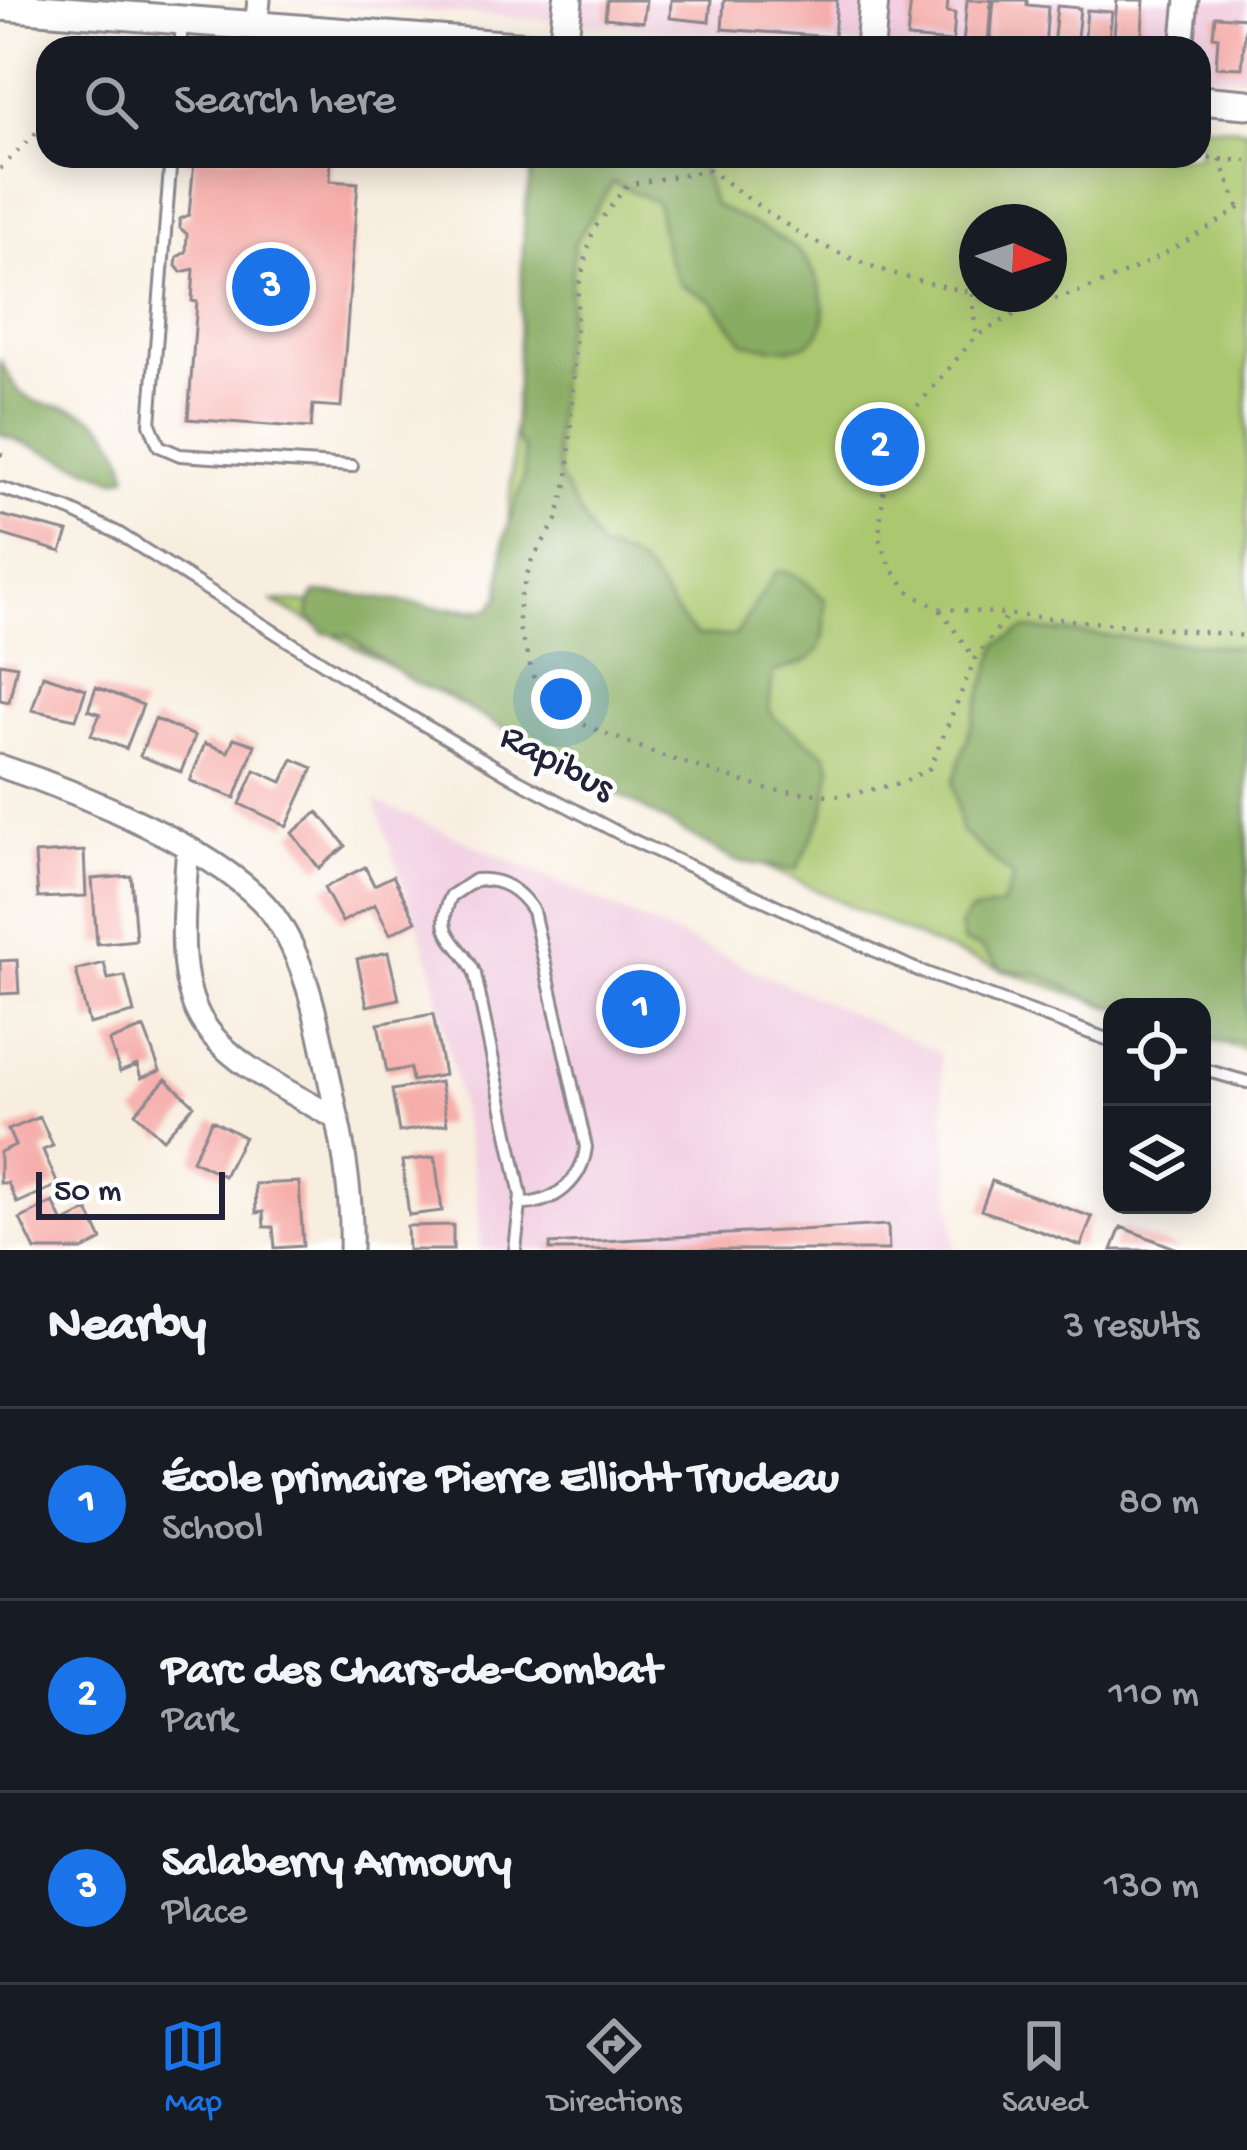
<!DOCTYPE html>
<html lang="en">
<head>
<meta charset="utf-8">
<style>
	body { margin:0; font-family:"Gochi Hand",sans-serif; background:#242831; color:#f1f3f6 }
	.controls { position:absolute; right:36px; bottom:36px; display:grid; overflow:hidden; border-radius:24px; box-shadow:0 6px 30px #0003 }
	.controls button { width:108px; height:108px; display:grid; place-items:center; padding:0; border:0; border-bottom:3px solid #363941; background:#171b24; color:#f1f3f6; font:60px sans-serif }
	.compass { position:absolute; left:959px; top:204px; width:108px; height:108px; border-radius:50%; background:#171b24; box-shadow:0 6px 30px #0003; rotate:93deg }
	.scale { position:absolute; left:36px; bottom:30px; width:189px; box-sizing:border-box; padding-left:12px; border:6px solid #22223b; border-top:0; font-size:33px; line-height:42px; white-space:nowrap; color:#22223b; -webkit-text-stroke:9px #fff; paint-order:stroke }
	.you { position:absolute; left:561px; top:699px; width:42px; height:42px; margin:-30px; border:9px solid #fff; border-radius:50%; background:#1a73e8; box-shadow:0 0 0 18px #1a73e833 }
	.badge { display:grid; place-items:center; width:78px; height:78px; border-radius:50%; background:#1a73e8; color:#fff; font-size:39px; font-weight:700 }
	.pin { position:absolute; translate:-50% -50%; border:6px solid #fff; box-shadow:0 3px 12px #0006 }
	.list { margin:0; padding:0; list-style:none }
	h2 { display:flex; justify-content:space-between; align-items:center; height:156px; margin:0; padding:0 48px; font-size:51px }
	h2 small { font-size:39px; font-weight:400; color:#9ea1a6 }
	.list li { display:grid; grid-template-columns:78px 1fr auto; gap:36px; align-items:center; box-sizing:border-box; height:192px; padding:0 48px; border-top:3px solid #363941 }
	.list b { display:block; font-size:45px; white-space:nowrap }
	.list p { margin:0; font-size:39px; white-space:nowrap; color:#9ea1a6 }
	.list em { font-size:39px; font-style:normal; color:#9ea1a6 }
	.icon { flex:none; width:66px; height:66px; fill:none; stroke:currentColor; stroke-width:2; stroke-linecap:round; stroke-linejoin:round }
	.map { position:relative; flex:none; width:1247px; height:1250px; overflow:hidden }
	.search { position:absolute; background:#171b24; box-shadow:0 6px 30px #0003; left:36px; right:36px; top:36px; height:132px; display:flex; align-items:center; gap:30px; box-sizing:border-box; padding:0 42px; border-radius:36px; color:#9ea1a6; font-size:45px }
	.sheet { height:732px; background:#171b24 }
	nav { display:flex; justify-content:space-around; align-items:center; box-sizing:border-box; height:168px; border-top:3px solid #363941; background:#171b24; font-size:33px; color:#9ea1a6 }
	nav a { display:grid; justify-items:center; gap:6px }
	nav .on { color:#1a73e8 }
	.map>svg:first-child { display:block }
	.built { fill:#f2cfe1 }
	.green { fill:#abc86f; stroke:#667555; stroke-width:3; fill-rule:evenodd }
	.forest { fill:#88ac62; stroke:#55674e; stroke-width:3 }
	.building { fill:#f6aeaa }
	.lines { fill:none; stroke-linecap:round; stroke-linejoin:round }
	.lane-casing { stroke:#8d888d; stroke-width:16 }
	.street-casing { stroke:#8d888d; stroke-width:27 }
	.secondary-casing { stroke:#8d888d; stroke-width:33 }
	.path { stroke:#8d888d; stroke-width:4.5; stroke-dasharray:3 9; stroke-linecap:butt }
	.lane { stroke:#fff; stroke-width:10 }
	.street { stroke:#fff; stroke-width:21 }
	.secondary { stroke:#fff; stroke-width:27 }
	.labels { text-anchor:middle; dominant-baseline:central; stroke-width:9; stroke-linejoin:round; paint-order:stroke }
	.street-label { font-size:39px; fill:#22223b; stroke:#fff }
</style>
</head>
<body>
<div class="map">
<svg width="1247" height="1250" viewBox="0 0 1247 1250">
	<rect width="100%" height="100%" fill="#fff"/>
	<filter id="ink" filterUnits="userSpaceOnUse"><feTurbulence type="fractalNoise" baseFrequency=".00833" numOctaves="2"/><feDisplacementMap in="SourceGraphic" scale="24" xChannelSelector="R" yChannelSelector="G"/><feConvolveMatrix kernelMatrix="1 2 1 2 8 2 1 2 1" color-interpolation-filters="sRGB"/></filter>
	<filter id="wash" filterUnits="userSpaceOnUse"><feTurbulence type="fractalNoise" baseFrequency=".004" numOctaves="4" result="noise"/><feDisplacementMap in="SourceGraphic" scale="48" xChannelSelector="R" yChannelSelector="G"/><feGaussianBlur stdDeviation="2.7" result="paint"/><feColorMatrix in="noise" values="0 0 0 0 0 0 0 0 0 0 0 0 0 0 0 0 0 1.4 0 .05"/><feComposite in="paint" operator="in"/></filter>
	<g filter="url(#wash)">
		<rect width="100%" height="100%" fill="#f8eedf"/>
		<path class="built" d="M 285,0 L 1247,0 L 1247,77 L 1199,74 L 1199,48 L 897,48 Z
			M 374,800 L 940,1053 L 955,1250 L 480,1250 L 477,1190 L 432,966 Z"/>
		<path class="green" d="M 1199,125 L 1247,129 L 1247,1050 L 1202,1039 L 1202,1007 L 1112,1008 L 941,948 L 698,835 L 271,601 L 503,610 L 531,156 L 1199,156 ZM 977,222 L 1049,222 L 1049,294 L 977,294 Z"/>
		<path class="forest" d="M 534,156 L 698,156 L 713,204 C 738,218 785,236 803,256 C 820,275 837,325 810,342 C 791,354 765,346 745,343 L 712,301 L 680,284 L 665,250 L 657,203 L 613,182 L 574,244 L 569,309 L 560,350 L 555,444 L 560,479 L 600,549 C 661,560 656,599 697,636 L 735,636 L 776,572 C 798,569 810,587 825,600 C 826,651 824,659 773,672 L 769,709 L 775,719 L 826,754 L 831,766 L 824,813 L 796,870 L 735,861 L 447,696 L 414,683 L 349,636 L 323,633 L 308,615 L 311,599 L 316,593 L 357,595 L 475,613 L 491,608 L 500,595 L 504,537 L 524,478 L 524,451 L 514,435 L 525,210 Z
			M 0,361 C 6,370 13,386 22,394 C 34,404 53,405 68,408 C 102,415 125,444 127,476 L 116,479 L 0,434 Z
			M 1025,629 L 1247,648 L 1247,1043 L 1202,1039 L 1202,1007 L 1112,1007 L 1037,974 L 1003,970 L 980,947 L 964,943 L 960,925 L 970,912 L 1002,906 L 1013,877 L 961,831 L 953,782 L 998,644 Z"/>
		<g id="blocks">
			<path class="building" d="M 607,0 L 646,0 L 643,22 L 605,18 Z
				M 671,0 L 711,0 L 709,22 L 670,18 Z
				M 724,0 L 837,0 L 834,37 L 722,29 Z
				M 911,0 L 948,0 L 947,12 L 955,13 L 953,42 L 907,38 Z
				M 967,0 L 991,0 L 988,46 L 963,44 Z
				M 994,0 L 1027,0 L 1027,5 L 1048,7 L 1045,48 L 990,46 Z
				M 1117,0 L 1144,0 L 1141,48 L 1113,48 Z
				M 1057,6 L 1080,8 L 1076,48 L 1053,48 Z
				M 1087,10 L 1112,12 L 1108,48 L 1084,48 Z
				M 1215,16 L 1246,18 L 1242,68 L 1216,67 L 1218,37 L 1213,36 Z
				M 187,156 L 331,156 L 330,181 L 358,183 L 341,407 L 313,405 L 311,428 L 188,419 L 197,302 L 192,301 L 194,269 L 181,272 L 176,266 L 177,257 L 186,252 L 187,234 L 180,228 L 180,219 L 189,215 L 194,162 L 187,161 Z
				M 0,515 L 68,532 L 61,552 L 0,534 Z
				M 0,663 L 17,666 L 9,702 L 0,700 Z
				M 43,675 L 86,689 L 76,719 L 32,710 Z
				M 96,687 L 143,705 L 126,749 L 91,735 L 100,714 L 88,710 Z
				M 155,719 L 195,736 L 181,772 L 140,756 Z
				M 234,738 L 255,745 L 235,798 L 190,781 L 205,743 L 228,752 Z
				M 293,759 L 313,768 L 287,826 L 240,804 L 255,770 L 282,782 Z
				M 318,812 L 346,846 L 319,868 L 292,833 Z
				M 84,851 L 86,896 L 38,898 L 35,854 Z
				M 365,867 L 374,885 L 393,876 L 416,921 L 390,934 L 375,904 L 342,922 L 324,888 Z
				M 131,876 L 136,940 L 97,944 L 92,879 Z
				M 388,952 L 399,999 L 367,1006 L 357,959 Z
				M 17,960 L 19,993 L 0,994 L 0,961 Z
				M 104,963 L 108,979 L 125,976 L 134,1013 L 89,1024 L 76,970 Z
				M 433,1014 L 444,1075 L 412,1081 L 410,1068 L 387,1072 L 378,1024 Z
				M 144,1028 L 160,1071 L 141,1078 L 137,1065 L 120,1072 L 109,1041 Z
				M 166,1079 L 194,1105 L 163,1139 L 135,1113 Z
				M 440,1082 L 447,1124 L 399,1132 L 392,1090 Z
				M 40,1117 L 53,1146 L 43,1150 L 58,1185 L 17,1203 L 8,1183 L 0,1183 L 0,1152 L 15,1145 L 8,1130 Z
				M 212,1120 L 244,1137 L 224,1176 L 192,1160 Z
				M 435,1157 L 442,1211 L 409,1215 L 402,1161 Z
				M 992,1181 L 1092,1217 L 1081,1246 L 981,1210 Z
				M 299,1182 L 303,1246 L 275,1248 L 273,1227 L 264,1227 L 263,1212 L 256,1213 L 255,1184 Z
				M 53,1202 L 63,1223 L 88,1210 L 102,1240 L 83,1250 L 35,1250 L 20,1219 Z
				M 453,1225 L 453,1250 L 408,1250 L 407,1226 Z
				M 888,1225 L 889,1250 L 550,1250 L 550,1244 Z
				M 1121,1227 L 1180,1250 L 1112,1250 Z"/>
		</g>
	</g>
	<g filter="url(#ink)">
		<use href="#blocks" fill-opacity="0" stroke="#8d888d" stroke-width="3"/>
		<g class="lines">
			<defs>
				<path id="lane" d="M 180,48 L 182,24
					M 171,156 L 150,424 L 159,446 L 180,455 L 352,466
					M 0,488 L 65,508 L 118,533 L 377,697 L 516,779 L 628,838 L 915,969 L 1112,1041
					M 1202,1069 L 1247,1082
					M 515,1250 L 521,1196 L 475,974 C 463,942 432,938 451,896 L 475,880 C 501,878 519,889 533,911 L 586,1147 C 582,1181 555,1203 522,1204"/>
				<path id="street" d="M 256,27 L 259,0
					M 1182,48 L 1187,0
					M 0,766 C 76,791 224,851 272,913 C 306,958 318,1024 329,1077 C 341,1134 353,1192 351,1250
					M 188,848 C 173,1022 186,1038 338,1119"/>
				<path id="secondary" d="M 0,6 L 543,48
					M 563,48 L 568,0
					M 870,48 L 874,0
					M 1199,100 L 1247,104"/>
			</defs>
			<use href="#lane" class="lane-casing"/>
			<use href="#street" class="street-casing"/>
			<use href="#secondary" class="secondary-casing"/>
			<path class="path" d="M 712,156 L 709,170 C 736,189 764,211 793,229 C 848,263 914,282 977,293
				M 1173,156 L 1247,161
				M 1220,159 L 1239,208
				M 0,169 L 48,121
				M 709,170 L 627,185 L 593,230 L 578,289 L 568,479 L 557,520 L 532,559 L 519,601 L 519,628 L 534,679 L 575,721 L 657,754 L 769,790 L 844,796 L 904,782 L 930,768 L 975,659 L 1007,616
				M 972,294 L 976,336
				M 984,294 C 1001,297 1023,305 1040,302 C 1107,290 1191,241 1247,203
				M 1035,303 L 976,336 L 909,416 L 885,473 L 879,538 L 892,569 L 911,594 L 938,608 L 1247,636
				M 0,454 L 7,456
				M 940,610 L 975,659"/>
			<use href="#lane" class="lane"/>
			<use href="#street" class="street"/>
			<use href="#secondary" class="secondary"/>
		</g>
	</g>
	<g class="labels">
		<g class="street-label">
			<text transform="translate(556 765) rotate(28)">Rapibus</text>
		</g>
	</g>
</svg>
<div class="controls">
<button><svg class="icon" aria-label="locate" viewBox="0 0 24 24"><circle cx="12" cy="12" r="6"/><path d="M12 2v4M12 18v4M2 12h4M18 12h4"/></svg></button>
<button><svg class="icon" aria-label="layers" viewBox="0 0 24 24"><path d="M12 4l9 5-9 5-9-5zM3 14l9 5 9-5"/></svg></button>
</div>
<svg class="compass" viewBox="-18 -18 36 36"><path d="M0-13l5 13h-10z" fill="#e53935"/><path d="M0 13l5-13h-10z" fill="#9ea1a6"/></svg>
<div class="scale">50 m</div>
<div class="you"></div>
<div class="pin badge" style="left:641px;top:1009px">1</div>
<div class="pin badge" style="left:880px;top:447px">2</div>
<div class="pin badge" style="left:271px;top:287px">3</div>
<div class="search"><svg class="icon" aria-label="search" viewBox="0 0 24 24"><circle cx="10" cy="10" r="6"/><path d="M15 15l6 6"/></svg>Search here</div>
</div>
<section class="sheet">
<h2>Nearby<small>3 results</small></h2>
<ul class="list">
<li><span class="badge">1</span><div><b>École primaire Pierre Elliott Trudeau</b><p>School</p></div><em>80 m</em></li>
<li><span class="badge">2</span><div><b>Parc des Chars-de-Combat</b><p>Park</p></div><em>110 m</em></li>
<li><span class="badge">3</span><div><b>Salaberry Armoury</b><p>Place</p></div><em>130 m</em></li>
</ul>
</section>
<nav>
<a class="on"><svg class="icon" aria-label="map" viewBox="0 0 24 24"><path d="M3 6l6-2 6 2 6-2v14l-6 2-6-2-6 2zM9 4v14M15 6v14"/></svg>Map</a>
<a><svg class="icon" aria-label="directions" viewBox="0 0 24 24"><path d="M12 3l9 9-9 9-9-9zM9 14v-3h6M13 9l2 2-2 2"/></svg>Directions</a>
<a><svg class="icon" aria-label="saved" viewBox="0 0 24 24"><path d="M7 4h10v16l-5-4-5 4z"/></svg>Saved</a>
</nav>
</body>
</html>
